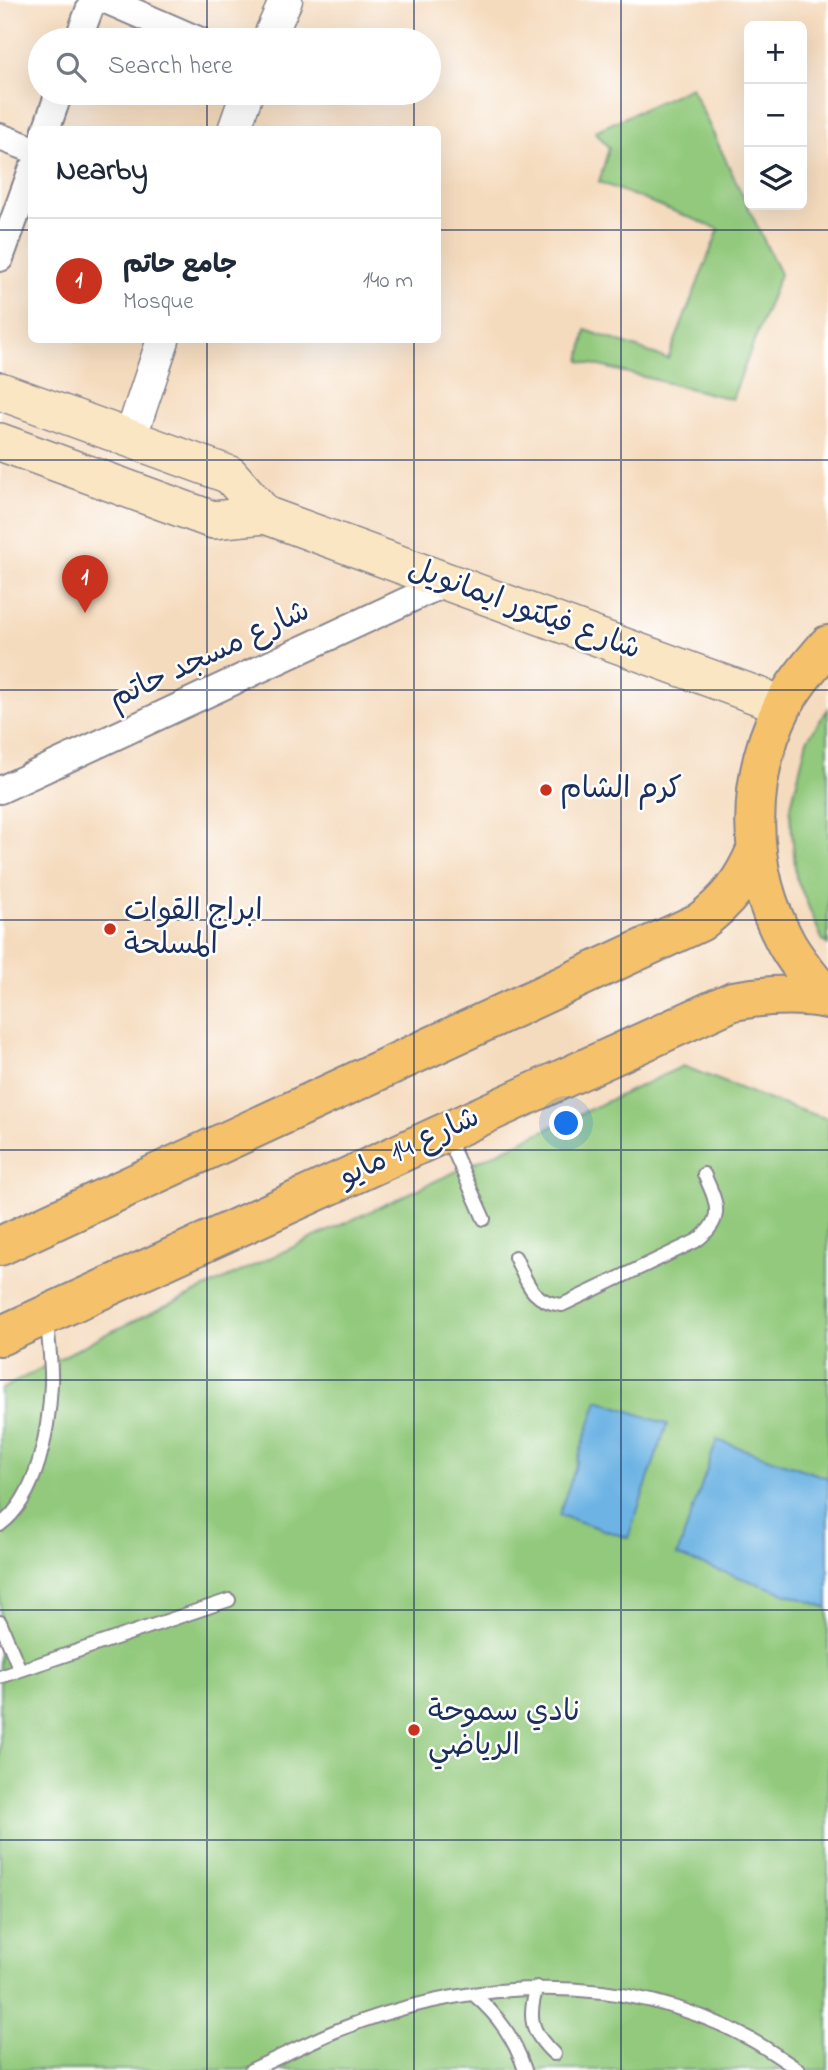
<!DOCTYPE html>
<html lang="en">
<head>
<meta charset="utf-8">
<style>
	body { margin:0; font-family:"Indie Flower","Playpen Sans Arabic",sans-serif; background:#f6f6f7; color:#1f2937 }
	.controls { position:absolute; right:21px; top:21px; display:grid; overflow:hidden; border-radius:10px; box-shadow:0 7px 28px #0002 }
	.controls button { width:63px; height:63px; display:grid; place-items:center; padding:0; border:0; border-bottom:2px solid #e0e1e3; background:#fff; color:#1f2937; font:35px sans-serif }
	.you { position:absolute; left:567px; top:1124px; width:24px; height:24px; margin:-18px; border:5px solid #fff; border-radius:50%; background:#1a73e8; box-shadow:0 0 0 10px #1a73e833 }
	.badge { display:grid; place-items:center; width:46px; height:46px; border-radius:50%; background:#c8321e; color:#fff; font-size:23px; font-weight:700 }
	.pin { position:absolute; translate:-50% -58px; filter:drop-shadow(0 2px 4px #0008) }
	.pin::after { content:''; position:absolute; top:37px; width:24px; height:21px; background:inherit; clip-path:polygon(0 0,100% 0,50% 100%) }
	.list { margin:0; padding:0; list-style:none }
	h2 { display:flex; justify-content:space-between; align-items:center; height:91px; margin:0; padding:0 28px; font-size:30px }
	h2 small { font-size:23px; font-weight:400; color:#747a83 }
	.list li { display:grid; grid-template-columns:46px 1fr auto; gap:21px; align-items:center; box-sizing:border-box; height:126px; padding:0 28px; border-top:2px solid #e0e1e3 }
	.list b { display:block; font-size:26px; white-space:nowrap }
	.list p { margin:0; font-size:23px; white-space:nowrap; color:#747a83 }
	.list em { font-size:23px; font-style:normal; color:#747a83 }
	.icon { flex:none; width:38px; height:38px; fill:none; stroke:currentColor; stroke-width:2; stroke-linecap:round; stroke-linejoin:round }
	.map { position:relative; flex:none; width:828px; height:2070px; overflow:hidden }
	.search { position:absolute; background:#fff; box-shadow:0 7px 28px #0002; left:28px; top:28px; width:413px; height:77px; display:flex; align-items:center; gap:18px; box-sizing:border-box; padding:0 24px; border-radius:38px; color:#747a83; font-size:26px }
	.panel { position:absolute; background:#fff; box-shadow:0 7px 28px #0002; left:28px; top:126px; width:413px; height:217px; border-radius:10px }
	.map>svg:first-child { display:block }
	.green { fill:#92c97c; stroke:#567c6d; stroke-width:2 }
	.water { fill:#6db4e4; stroke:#4472a1; stroke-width:2 }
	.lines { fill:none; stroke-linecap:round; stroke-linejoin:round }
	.service-casing { stroke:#88858e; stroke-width:16 }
	.minor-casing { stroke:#88858e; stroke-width:30 }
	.tertiary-casing { stroke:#88858e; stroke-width:35 }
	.secondary-casing { stroke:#88858e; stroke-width:40 }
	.primary-casing { stroke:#88858e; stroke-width:42 }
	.service { stroke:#fff; stroke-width:12 }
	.minor { stroke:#fff; stroke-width:26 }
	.tertiary { stroke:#fff; stroke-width:32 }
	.secondary { stroke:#fbe6c4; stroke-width:37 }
	.primary { stroke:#f5c16b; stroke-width:38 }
	.grid { fill:none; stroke:#1b2f5e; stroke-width:2; stroke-opacity:0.55 }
	.poi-dot { fill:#c8321e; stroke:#fff; stroke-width:2.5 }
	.labels { text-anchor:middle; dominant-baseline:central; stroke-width:5; stroke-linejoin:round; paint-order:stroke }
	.street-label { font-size:30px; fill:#1b2f5e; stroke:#fff }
	.poi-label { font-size:30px; fill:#1b2f5e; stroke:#fff; text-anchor:start }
</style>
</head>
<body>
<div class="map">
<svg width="828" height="2070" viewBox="0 0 828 2070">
	<rect width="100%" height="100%" fill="#fff"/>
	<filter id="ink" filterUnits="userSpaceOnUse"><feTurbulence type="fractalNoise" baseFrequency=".0143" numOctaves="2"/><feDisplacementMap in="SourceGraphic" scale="14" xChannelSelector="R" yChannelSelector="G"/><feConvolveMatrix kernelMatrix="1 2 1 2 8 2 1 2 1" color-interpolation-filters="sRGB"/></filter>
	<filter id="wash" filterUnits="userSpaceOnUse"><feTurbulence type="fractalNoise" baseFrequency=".00686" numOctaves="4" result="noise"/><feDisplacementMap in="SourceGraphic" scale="28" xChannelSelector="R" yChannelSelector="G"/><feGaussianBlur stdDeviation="1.57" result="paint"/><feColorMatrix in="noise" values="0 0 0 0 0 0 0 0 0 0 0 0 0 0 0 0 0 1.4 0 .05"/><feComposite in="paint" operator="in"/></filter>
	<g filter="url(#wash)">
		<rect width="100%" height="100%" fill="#f5dbbe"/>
		<path class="green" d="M 691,87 L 780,274 L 732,399 L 580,361 L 586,330 L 668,359 L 719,229 L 599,182 L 609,148 L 595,131 Z
			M 828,709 L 828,945 L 822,939 L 796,877 L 790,810 L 807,740 Z
			M 683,1066 L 772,1101 L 828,1119 L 828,2070 L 0,2070 L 0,1390 L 102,1336 Z"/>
		<path class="water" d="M 598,1400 L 667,1424 L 628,1538 L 559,1515 Z
			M 717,1440 L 828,1478 L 828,1608 L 677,1556 Z"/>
	</g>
	<g filter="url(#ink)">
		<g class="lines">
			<defs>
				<path id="service" d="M 447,1136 L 484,1219
					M 515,1257 C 527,1282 531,1302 562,1305 L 696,1241 C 726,1219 717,1203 704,1174
					M 0,1525 C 38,1497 49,1429 51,1384 C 52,1363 48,1340 47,1318
					M 0,1622 L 20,1670
					M 0,1677 L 229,1600
					M 537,1987 C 527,2018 531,2032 554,2054
					M 473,1994 C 499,2016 514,2038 525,2070
					M 251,2070 C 280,2057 309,2042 338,2030 C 470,1978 623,1969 750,2039 C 767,2048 783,2060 799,2070"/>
				<path id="minor" d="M 106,0 L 198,40
					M 78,40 L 93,0
					M 46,130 L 59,93
					M 0,137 L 32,149
					M 0,258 L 32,170
					M 0,790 L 447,582"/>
				<path id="tertiary" d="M 268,40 L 286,0
					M 234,130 L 247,93
					M 130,439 L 163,340"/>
				<path id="secondary" d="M 0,391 L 230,475 L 265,515
					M 0,442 L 213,520 L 265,515 L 783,705"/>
				<path id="primary" d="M 828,645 C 811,664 795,683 783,705 C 745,780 746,870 786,943 C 797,963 813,981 828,999
					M 0,1246 L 700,922 C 727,902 743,881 756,850
					M 0,1336 L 733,1001 C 765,995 795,993 828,999"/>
			</defs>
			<use href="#service" class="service-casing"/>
			<use href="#minor" class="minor-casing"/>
			<use href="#tertiary" class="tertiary-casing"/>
			<use href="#secondary" class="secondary-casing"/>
			<use href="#primary" class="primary-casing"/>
			<use href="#service" class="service"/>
			<use href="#minor" class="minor"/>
			<use href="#tertiary" class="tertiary"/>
			<use href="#secondary" class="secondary"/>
			<use href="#primary" class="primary"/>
		</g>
	</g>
	<path class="grid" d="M 207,0 L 207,40M 414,0 L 414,40M 621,0 L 621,2070M 207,93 L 207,130M 414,93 L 414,130M 0,230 L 32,230M 438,230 L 828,230M 207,340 L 207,2070M 414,340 L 414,2070M 0,460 L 828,460M 0,690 L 828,690M 0,920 L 828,920M 0,1150 L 828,1150M 0,1380 L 828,1380M 0,1610 L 828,1610M 0,1840 L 828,1840"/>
	<g class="poi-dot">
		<circle cx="546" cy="790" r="7"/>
		<circle cx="110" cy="929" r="7"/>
		<circle cx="414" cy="1730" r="7"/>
	</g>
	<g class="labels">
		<g class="street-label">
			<text transform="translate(524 610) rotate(20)">شارع فيكتور ايمانويل</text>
			<text transform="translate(210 656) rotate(-25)">شارع مسجد حاتم</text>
			<text transform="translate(410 1148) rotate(-25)">شارع 14 مايو</text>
		</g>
		<g class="poi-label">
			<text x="560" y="790">كرم الشام</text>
			<text x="124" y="912">ابراج القوات<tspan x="124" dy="34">المسلحة</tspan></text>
			<text x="428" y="1713">نادي سموحة<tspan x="428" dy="34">الرياضي</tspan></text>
		</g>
	</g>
</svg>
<div class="controls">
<button>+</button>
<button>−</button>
<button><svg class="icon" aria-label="layers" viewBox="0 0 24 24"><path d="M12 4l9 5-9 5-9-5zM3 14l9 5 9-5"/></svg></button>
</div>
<div class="you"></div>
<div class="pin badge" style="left:85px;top:613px">1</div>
<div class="search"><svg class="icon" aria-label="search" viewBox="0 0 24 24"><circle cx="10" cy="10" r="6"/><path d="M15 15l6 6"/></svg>Search here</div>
<section class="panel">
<h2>Nearby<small></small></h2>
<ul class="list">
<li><span class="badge">1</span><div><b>جامع حاتم</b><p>Mosque</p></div><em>140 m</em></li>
</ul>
</section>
</div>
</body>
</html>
